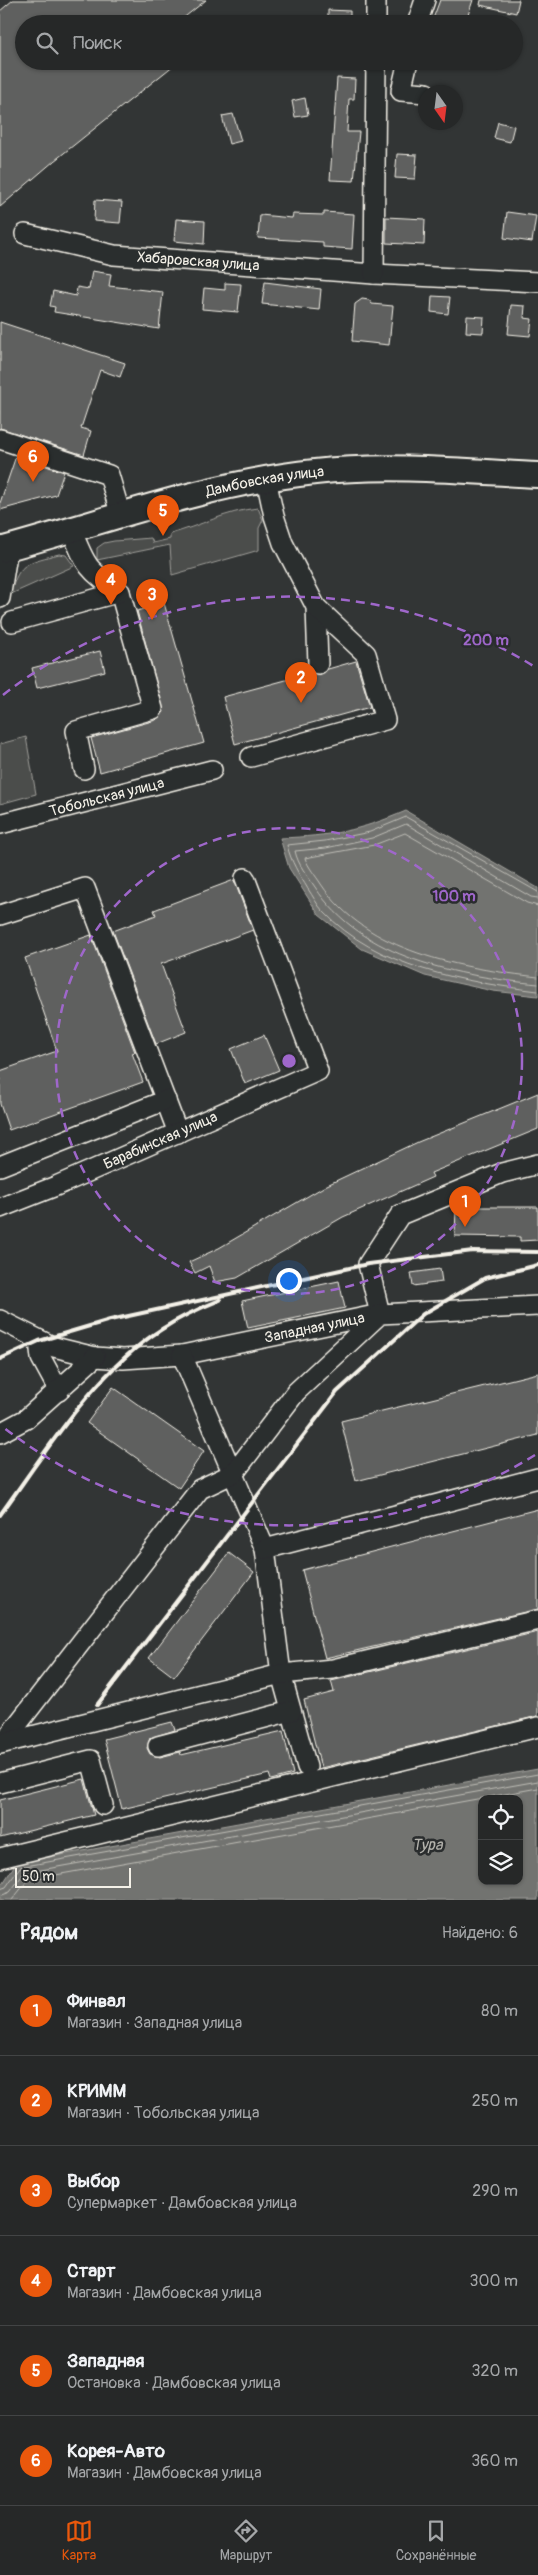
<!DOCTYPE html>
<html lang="ru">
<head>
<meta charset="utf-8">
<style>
	body { margin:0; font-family:Pangolin,sans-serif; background:#2e3030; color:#f1f3f6 }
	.controls { position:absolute; right:15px; bottom:15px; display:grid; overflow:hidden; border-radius:10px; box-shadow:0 1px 4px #0004 }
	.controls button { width:45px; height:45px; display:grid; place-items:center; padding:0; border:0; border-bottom:1px solid #424445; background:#262828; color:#f1f3f6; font:25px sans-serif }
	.compass { position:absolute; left:418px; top:85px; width:45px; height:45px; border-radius:50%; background:#262828; box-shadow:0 1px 4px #0004; rotate:166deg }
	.scale { position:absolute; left:15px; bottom:12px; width:116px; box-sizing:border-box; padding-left:5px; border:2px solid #f4f1e8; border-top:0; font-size:14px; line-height:18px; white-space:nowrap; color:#f4f1e8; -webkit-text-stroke:4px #2a2d2e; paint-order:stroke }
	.you { position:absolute; left:288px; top:1280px; width:18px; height:18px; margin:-12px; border:4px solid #fff; border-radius:50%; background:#1a73e8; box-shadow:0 0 0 8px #1a73e833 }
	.badge { display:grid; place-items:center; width:32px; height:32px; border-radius:50%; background:#ea580c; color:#fff; font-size:16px; font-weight:700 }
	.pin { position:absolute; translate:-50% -41px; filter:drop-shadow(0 1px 2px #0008) }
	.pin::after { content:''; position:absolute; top:26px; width:18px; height:15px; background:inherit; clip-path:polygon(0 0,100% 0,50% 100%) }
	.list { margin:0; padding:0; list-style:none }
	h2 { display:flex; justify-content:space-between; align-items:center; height:65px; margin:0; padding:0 20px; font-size:21px }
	h2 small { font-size:16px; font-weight:400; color:#a4a6a8 }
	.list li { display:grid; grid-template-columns:32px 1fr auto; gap:15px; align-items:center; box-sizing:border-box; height:90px; padding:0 20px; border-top:1px solid #424445 }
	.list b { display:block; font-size:19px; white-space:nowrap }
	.list p { margin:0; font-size:16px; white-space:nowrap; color:#a4a6a8 }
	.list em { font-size:16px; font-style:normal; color:#a4a6a8 }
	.icon { flex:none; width:28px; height:28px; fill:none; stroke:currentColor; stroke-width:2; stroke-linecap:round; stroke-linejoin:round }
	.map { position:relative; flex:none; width:538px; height:1900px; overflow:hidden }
	.search { position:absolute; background:#262828; box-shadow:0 1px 4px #0004; left:15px; right:15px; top:15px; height:55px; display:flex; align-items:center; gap:12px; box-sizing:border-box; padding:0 18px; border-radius:28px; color:#a4a6a8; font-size:19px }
	.sheet { height:605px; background:#262828 }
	nav { display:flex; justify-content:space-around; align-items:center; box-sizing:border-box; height:70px; border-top:1px solid #424445; background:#262828; font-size:14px; color:#a4a6a8 }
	nav a { display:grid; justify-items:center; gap:2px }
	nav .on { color:#ea580c }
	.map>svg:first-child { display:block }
	.green { fill:#4b4d4c; stroke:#a09f9a }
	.water { fill:#727370; stroke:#a6a5a0; fill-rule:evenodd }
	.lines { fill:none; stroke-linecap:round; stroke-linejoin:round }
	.shore { stroke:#c0bfb8; stroke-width:1 }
	.building { fill:#5f605f; stroke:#f4f1e8 }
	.minor-casing { stroke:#f4f1e8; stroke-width:22 }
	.major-casing { stroke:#f4f1e8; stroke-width:28 }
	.minor { stroke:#2a2d2e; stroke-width:19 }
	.major { stroke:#2a2d2e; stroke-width:24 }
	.rail { stroke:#f4f1e8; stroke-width:4 }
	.ring { fill:none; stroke:#9f67cb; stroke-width:2.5; stroke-dasharray:9 6 }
	.labels { text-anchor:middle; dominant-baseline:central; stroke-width:5; stroke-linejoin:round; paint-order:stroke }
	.street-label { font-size:15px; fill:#f4f1e8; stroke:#2a2d2e }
	.water-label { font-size:16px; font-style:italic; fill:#b3b2ac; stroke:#2a2d2e }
	.centre { fill:#9f67cb; stroke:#2a2d2e; stroke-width:2.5 }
	.ring-label { font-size:15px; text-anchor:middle; font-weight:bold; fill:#9f67cb; stroke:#2a2d2e; stroke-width:5; stroke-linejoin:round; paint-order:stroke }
</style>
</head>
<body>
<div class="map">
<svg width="538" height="1900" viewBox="0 0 538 1900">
	<rect width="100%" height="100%" fill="#323535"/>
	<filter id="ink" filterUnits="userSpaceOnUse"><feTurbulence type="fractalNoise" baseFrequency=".02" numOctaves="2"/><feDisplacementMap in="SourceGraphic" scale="10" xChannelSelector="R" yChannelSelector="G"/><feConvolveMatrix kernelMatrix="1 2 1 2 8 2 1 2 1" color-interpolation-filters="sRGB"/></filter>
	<g filter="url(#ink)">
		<path class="green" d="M 258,508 L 263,520 L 259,528 L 259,550 L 172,575 L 170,545 L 97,560 L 97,548 L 104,543 L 114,541 L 151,538 L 153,543 L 170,539 L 170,534 C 200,526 226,511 258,508 Z
			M 59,554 L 66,555 L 74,566 L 11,594 C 18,561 30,562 59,554 Z
			M 26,737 L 36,794 L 0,804 L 0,744 Z"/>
		<path class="water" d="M 406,811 L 538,888 L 538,996 L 493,991 L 425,976 L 362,949 L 319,915 L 289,868 L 280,838 C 331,836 359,831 406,811 Z
			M 538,1769 L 538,1900 L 0,1900 L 0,1888 L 16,1863 ZM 482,1799 L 519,1799 L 519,1881 L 482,1881 Z"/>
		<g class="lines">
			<path class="shore" d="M 538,892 L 406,817 L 370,832 L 325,841 L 287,845 C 291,862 299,874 308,889 C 313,896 317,905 323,911 C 376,968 465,982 538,991
				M 538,898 L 531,897 L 406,824 L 372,838 L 326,848 L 295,851 C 298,865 307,875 315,887 C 362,959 458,976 538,984
				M 538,906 L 527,903 L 405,833 L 374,845 L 305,858 C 308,867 316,876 321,884 C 367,953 461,968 538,977
				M 0,1889 L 6,1887 L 20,1867 L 538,1774
				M 0,1896 L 10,1892 L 24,1873 L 538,1781
				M 12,1900 L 28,1880 L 538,1788"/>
		</g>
		<path class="building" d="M 13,0 L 206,0 L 176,24 L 24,24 L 24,61 L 179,61 L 54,161 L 0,207 L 0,11 Z
			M 440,0 L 473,0 L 465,24 L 431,24 Z
			M 481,0 L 519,0 L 516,13 L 480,5 Z
			M 328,10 L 350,11 L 350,24 L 328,24 Z
			M 337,78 L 355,79 L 354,99 L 349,99 L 347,132 L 359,132 L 354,181 L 330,180 Z
			M 305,98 L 308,115 L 295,117 L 292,101 Z
			M 233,114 L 241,141 L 229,144 L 222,116 Z
			M 498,122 L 514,126 L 510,142 L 494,138 Z
			M 397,154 L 417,155 L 415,179 L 395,178 Z
			M 95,200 L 122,202 L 120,223 L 94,221 Z
			M 324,212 L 354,214 L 352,249 L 323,247 L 323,242 L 258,238 L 260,215 L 292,218 L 293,214 L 324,215 Z
			M 507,212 L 536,216 L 532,242 L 504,238 Z
			M 386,217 L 425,219 L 424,245 L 386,243 Z
			M 176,219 L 205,221 L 204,244 L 174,241 Z
			M 92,271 L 111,274 L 109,286 L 163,292 L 159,329 L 54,312 L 55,307 L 50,306 L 53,291 L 76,296 L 77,287 L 89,289 Z
			M 265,282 L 321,289 L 319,310 L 262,304 Z
			M 225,283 L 241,284 L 238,312 L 202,309 L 204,288 L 225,290 Z
			M 432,296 L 450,297 L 448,314 L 431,312 Z
			M 362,299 L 369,300 L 372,304 L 393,306 L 389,345 L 352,341 L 355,304 Z
			M 511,305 L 525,306 L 524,318 L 532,319 L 530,336 L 508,334 Z
			M 467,316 L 484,317 L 483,333 L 466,332 Z
			M 0,322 L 125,363 L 120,377 L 100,370 L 81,428 L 91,431 L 84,455 L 0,428 Z
			M 16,456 L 64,472 L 56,495 L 0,510 L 0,503 Z
			M 164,603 L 204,743 L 100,772 L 91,738 L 156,720 L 164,712 L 137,611 Z
			M 100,651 L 105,671 L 37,688 L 32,668 Z
			M 356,661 L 370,707 L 235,744 L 223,697 L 312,673 L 319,675 L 328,669 Z
			M 234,880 L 253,930 L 161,964 L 186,1032 L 156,1044 L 113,931 L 156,915 L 154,910 Z
			M 91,935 L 135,1052 L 132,1053 L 143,1082 L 9,1130 L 0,1104 L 0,1071 L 57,1051 L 25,958 Z
			M 264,1035 L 279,1070 L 245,1084 L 231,1049 Z
			M 538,1093 L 538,1129 L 431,1173 L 433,1177 L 343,1217 L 237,1278 L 215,1282 L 209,1266 L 195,1273 L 189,1262 L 219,1248 L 327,1185 L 418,1142 Z
			M 456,1207 L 538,1207 L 538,1240 L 520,1241 L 520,1237 L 455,1236 Z
			M 440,1269 L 442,1282 L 413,1286 L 411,1273 Z
			M 339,1281 L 345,1308 L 248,1328 L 242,1301 Z
			M 538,1373 L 538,1435 L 356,1481 L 341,1421 Z
			M 113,1387 L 204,1451 L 179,1488 L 87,1423 Z
			M 538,1509 L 538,1609 L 325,1658 L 302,1570 Z
			M 229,1553 L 254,1572 L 174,1677 L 149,1658 Z
			M 538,1632 L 538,1716 L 321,1768 L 304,1700 L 334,1692 L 331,1681 Z
			M 172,1722 L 175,1730 L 150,1738 L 147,1748 L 150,1754 L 160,1757 L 180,1752 L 181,1755 L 283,1731 L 293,1774 L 271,1780 L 269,1774 L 122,1809 L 104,1739 Z
			M 84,1779 L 94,1815 L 0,1838 L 0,1800 Z"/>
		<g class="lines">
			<defs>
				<g id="minor">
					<path d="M 376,24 L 376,0"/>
					<path d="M 417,24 L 425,0"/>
					<path d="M 408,61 L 401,91 L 426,93"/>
					<path id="s1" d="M 25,234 L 114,255 L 374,274 L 538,282"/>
					<path d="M 374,274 L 376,61"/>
					<path d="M 0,439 L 109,475 L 121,516"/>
					<path d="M 266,479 L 274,516 L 283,543 L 316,607 L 318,664"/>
					<path d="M 72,531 C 86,567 88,570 120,592 L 153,709 L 76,731 L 84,769"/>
					<path d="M 0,598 L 8,548"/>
					<path d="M 12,622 L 120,592"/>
					<path d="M 251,757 L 385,720 L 366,654 L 316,607"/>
					<path id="s2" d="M 0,824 L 212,770"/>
					<path d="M 0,915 L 85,888 L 178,1133"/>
					<path d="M 0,1166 L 166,1100"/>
					<path id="s3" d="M 0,1208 L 56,1186 L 318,1071 L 245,878"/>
					<path id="s4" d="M 0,1320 L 54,1347 L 95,1357 L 123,1359 L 182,1355 L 380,1314 L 368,1264 L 400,1215 L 502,1173 L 538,1164"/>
					<path d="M 39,1341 L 41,1358 L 59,1391"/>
					<path d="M 182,1355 L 265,1549 L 281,1674 L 307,1767"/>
					<path d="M 0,1433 L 26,1419 L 95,1357"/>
					<path d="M 265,1549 L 538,1478"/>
					<path d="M 3,1743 L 200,1489 L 234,1473 L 296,1392 L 380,1314 L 538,1306"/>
					<path d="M 0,1744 L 281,1674 L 333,1669 L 538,1620"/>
					<path d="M 158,1746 L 291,1711"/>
					<path d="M 0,1783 L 91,1760 L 103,1805"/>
					<path d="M 0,1858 L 538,1727"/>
				</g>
				<g id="major">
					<path id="s5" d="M 0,550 C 104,522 208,483 315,472 C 389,464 464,471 538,475"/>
				</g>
			</defs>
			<use href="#minor" class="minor-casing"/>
			<use href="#major" class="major-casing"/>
			<use href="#minor" class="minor"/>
			<use href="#major" class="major"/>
			<path class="rail" d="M 0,1359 L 39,1341 L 110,1320 L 368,1264 L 473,1251 L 538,1252
				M 0,1515 C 45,1453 96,1370 162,1329 C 180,1317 200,1308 220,1300
				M 97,1705 L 337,1392 L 423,1314 L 485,1278 L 538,1265"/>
		</g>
	</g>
	<g class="ring">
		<circle cx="289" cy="1061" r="233"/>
		<path d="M535 1455A465 465 0 0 1 3 1427M3 695A465 465 0 0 1 535 667"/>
	</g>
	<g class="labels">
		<g class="street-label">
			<text stroke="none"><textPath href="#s1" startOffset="176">Хабаровская улица</textPath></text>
			<text stroke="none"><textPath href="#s5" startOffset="274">Дамбовская улица</textPath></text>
			<text stroke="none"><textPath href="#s2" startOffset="110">Тобольская улица</textPath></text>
			<text stroke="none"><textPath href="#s3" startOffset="174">Барабинская улица</textPath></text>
			<text stroke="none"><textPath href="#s4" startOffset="325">Западная улица</textPath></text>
		</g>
		<g class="water-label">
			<text x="427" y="1845">Тура</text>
		</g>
	</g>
	<circle cx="289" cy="1061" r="8" class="centre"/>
	<g class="ring-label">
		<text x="486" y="645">200 m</text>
		<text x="454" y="901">100 m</text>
	</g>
</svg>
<div class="controls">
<button><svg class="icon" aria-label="locate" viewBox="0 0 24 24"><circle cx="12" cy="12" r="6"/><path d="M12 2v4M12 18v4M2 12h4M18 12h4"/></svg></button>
<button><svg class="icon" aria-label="layers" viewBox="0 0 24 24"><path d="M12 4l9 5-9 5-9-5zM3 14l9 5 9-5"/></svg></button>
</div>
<svg class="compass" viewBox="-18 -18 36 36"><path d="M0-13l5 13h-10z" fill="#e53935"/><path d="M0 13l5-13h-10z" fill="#a4a6a8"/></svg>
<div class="scale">50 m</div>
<div class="you"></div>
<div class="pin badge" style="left:465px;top:1227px">1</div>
<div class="pin badge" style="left:301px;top:703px">2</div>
<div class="pin badge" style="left:152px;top:620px">3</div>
<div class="pin badge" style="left:111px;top:605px">4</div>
<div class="pin badge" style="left:163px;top:536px">5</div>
<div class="pin badge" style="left:33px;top:482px">6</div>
<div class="search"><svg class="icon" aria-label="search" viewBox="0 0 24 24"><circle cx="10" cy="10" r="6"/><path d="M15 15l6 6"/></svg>Поиск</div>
</div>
<section class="sheet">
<h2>Рядом<small>Найдено: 6</small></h2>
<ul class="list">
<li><span class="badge">1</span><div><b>Финвал</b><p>Магазин · Западная улица</p></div><em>80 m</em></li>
<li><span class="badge">2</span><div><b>КРИММ</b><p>Магазин · Тобольская улица</p></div><em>250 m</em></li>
<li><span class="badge">3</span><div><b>Выбор</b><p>Супермаркет · Дамбовская улица</p></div><em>290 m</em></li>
<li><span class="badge">4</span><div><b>Старт</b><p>Магазин · Дамбовская улица</p></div><em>300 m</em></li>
<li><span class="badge">5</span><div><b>Западная</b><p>Остановка · Дамбовская улица</p></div><em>320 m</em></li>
<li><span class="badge">6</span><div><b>Корея-Авто</b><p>Магазин · Дамбовская улица</p></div><em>360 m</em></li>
</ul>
</section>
<nav>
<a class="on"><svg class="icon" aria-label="map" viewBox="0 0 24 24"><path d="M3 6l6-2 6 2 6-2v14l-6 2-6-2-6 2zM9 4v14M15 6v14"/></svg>Карта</a>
<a><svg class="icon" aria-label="directions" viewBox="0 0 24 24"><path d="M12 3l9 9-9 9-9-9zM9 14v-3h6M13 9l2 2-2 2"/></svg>Маршрут</a>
<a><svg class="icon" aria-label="saved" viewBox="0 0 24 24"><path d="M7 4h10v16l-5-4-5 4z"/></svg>Сохранённые</a>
</nav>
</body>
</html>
